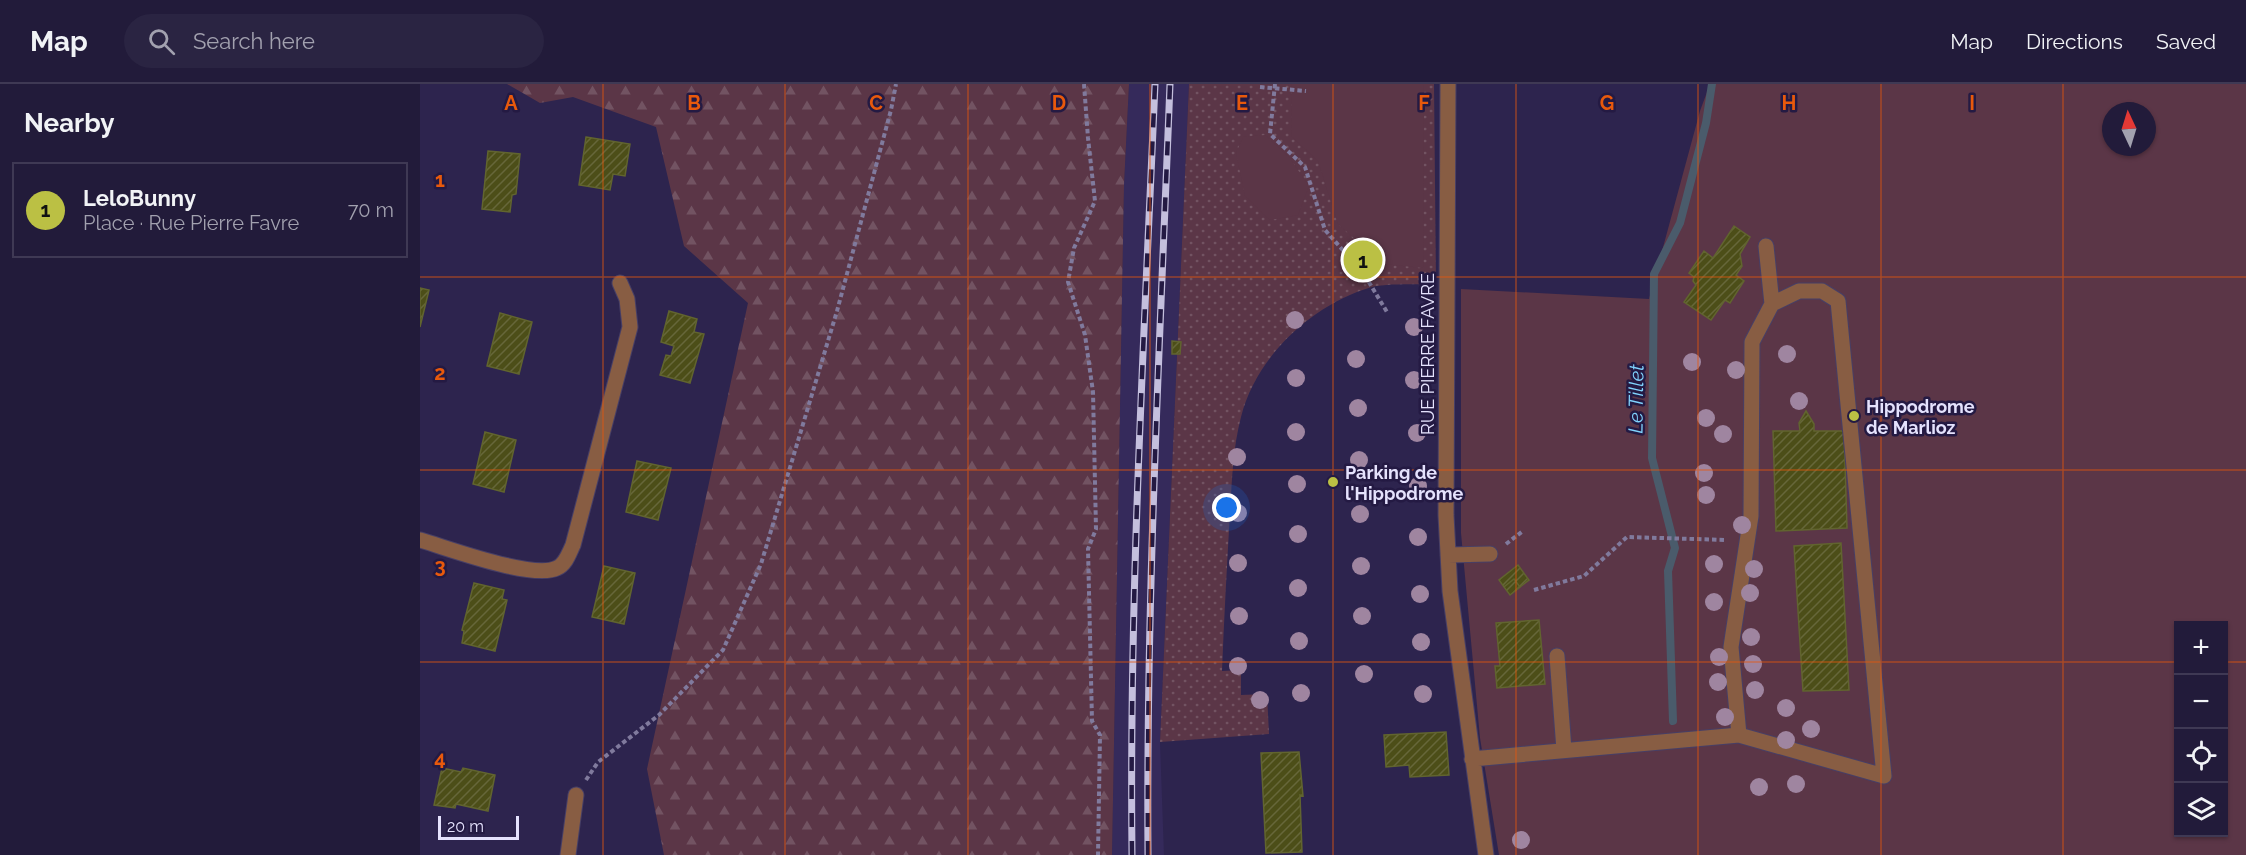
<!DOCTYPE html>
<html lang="en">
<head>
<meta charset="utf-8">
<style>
	body { margin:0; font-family:Raleway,sans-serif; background:#2a2442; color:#f1f3f6 }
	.controls { position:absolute; right:18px; bottom:18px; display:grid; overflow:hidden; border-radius:0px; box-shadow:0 2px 4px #0004 }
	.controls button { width:54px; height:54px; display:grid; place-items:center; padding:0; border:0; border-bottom:2px solid #3f3954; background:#221b3a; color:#f1f3f6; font:30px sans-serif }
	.compass { position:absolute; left:1682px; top:18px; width:54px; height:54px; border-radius:50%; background:#221b3a; box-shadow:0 2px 4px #0004; rotate:356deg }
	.scale { position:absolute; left:18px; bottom:15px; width:81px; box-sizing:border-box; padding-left:6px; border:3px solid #e5e2fd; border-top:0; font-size:16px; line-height:21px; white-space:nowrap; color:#e5e2fd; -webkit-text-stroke:4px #241a43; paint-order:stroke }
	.you { position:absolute; left:807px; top:424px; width:21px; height:21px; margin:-15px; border:4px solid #fff; border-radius:50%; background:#1a73e8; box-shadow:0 0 0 9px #1a73e833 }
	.badge { display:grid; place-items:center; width:39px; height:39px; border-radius:50%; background:#bbc044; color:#111; font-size:20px; font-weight:700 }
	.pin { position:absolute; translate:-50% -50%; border:3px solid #fff; box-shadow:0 2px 6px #0006 }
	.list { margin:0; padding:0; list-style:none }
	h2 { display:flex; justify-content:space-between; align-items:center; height:78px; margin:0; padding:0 24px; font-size:26px }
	h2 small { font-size:20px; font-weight:400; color:#a2a1af }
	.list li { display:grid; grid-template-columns:39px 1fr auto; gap:18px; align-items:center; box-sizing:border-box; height:96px; margin:0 12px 12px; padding:0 12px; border:2px solid #3f3954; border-radius:0px }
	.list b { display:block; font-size:22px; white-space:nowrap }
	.list p { margin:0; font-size:20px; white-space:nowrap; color:#a2a1af }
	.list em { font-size:20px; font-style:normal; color:#a2a1af }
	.icon { flex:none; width:33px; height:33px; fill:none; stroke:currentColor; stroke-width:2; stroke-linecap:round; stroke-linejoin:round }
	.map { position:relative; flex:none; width:1826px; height:771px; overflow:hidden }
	header { display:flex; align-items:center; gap:36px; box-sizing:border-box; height:84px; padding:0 30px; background:#221b3a; border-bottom:2px solid #3f3954 }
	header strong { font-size:28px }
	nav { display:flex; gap:33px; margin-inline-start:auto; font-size:21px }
	.search { width:420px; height:54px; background:#2a2442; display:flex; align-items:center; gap:15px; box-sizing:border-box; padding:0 21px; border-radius:33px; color:#a2a1af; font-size:22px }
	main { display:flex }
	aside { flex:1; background:#221b3a }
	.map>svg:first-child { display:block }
	.built { fill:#352a5b }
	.grass { fill:url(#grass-dots) }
	.forest { fill:url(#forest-firs) }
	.pitch { fill:#5b3647; fill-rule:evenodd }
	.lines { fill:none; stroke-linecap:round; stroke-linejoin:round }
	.stream { stroke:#4a5b6b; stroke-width:8 }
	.building { fill:url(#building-hatch); stroke:#61642f; stroke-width:1.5 }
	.minor-casing { stroke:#473f66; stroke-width:17 }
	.path { stroke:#807a9d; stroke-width:4; stroke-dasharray:4.5 3; stroke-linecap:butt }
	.minor { stroke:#885d43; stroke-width:15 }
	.rail-casing { stroke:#c4bfdd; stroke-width:7 }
	.rail { stroke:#241a43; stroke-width:4.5; stroke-dasharray:14; stroke-linecap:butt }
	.tree { fill:#9f85a0 }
	.grid { fill:none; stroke:#e8590c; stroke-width:1.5; stroke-opacity:0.55 }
	.poi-dot { fill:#bbc044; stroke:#241a43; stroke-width:2 }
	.labels { text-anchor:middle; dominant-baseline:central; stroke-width:5; stroke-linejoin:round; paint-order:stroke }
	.street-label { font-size:18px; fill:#e5e2fd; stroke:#241a43 }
	.poi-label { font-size:18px; font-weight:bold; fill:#e5e2fd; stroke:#241a43; text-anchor:start }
	.water-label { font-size:20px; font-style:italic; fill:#81d3fd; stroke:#241a43 }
	.grid-label { font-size:20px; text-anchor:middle; font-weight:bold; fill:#e8590c; stroke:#241a43; stroke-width:5; stroke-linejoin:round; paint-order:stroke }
</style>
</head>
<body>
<header>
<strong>Map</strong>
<div class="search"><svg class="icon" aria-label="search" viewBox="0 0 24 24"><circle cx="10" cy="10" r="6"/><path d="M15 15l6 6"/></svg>Search here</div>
<nav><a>Map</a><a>Directions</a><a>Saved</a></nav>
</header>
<main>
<aside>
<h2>Nearby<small></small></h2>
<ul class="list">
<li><span class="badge">1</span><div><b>LeloBunny</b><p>Place · Rue Pierre Favre</p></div><em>70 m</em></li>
</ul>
</aside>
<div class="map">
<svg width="1826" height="771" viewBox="0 0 1826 771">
	<defs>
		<pattern id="grass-dots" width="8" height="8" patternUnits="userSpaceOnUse" patternTransform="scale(1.5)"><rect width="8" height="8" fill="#5b3647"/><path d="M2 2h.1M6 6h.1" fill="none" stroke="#725362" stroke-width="1.8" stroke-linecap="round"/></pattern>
		<pattern id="forest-firs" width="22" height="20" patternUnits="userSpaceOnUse" patternTransform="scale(1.5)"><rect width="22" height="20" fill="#5b3647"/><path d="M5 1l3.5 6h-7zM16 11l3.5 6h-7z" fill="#725362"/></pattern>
		<pattern id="building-hatch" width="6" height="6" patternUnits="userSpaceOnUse" patternTransform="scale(1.5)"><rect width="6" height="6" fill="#4c4e18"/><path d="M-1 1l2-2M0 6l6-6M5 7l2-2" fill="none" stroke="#66673a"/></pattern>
	</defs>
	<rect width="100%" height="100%" fill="#2d244e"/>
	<path class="built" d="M 709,0 L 769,0 L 740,658 L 744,771 L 692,771 L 704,101 Z"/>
	<path class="grass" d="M 769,0 L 1014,0 L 1016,200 C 999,201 968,199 952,203 C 893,220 836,272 821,333 C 813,363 812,396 810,428 C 807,481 804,534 802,587 L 821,586 L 821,611 L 847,610 L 849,650 L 740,658 Z"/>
	<path class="forest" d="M 87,0 L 709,0 L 704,101 L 692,771 L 244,771 L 227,685 L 328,219 L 264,162 L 236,43 L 153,13 L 120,19 Z"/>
	<path class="pitch" d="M 872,0 L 1004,0 L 1003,184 L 963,180 L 918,140 L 898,77 L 871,52 Z
		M 1290,0 L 1826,0 L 1826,771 L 1079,771 L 1060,654 L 1041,449 L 1041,205 L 1229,215 L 1280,27 ZM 1691,27 L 1727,27 L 1727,63 L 1691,63 ZM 1758,542 L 1804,542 L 1804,748 L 1758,748 Z
		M 845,51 L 869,73 L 889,102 L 878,131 L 850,136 L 825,112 L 816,69 L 823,53 Z"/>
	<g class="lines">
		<path class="stream" d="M 1253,637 L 1248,487 L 1255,464 L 1232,374 L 1234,190 L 1260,139 L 1286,39 L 1292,0"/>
	</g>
	<path class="building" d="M 166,53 L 210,60 L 205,92 L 193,90 L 190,106 L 159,101 Z
		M 68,67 L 100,70 L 96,110 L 92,111 L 90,128 L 62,125 Z
		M 1314,142 L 1330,153 L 1320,170 L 1322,182 L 1316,191 L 1324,197 L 1310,219 L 1305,216 L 1291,236 L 1264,218 L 1276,201 L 1273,197 L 1274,193 L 1269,189 L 1284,167 L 1293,174 Z
		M 0,204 L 9,206 L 0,243 Z
		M 249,227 L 277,235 L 274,248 L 284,250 L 270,299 L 240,291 L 246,271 L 251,272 L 254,262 L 241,258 Z
		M 80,229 L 112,238 L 99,290 L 67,282 Z
		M 752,257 L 761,258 L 760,270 L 752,270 Z
		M 1386,327 L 1394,340 L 1394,347 L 1424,347 L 1427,444 L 1356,447 L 1353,347 L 1380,347 L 1379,339 Z
		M 65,348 L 96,356 L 84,408 L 53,400 Z
		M 217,377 L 251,384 L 238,436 L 206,428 Z
		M 1421,459 L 1429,606 L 1383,607 L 1374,462 Z
		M 1098,481 L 1109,496 L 1100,503 L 1094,495 L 1084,503 L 1079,496 Z
		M 184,482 L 215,489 L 204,540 L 172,533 Z
		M 1094,495 L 1100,503 L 1090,511 L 1084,503 Z
		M 54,499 L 84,506 L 82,515 L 87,516 L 75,567 L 42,559 L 44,547 L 42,546 Z
		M 1119,536 L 1125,600 L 1077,604 L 1075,582 L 1080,582 L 1076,539 Z
		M 1026,648 L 1029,691 L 990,693 L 989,681 L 966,683 L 964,651 Z
		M 879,668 L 883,712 L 880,711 L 882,768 L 846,769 L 841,669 Z
		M 22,684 L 41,688 L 43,684 L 75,691 L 68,727 L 36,720 L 35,724 L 14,721 Z"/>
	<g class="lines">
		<defs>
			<path id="minor" d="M 1028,0 L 1026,431 L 1030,507 L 1066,771
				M 1346,162 L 1352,220
				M 0,456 C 28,464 113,496 137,484 C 146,480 149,469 153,461 L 210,243 L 207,215 L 200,199
				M 1028,471 L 1070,470
				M 1137,572 L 1144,666
				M 1052,675 L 1319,651 L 1464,692 L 1418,217 L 1402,207 L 1379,207 L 1352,220 L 1332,258 L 1331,432 L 1311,563 L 1319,651
				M 148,771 L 156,711"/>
		</defs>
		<use href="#minor" class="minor-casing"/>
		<path class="path" d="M 664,0 L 668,54 L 675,117 L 654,164 L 648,198 L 665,251 L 673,308 L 676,445 L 668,465 L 672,637 L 680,651 L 678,771
			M 855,0 L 850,50 L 885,83 L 905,146 L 944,190 L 967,228
			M 840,3 L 886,7
			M 1086,460 L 1103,447
			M 1114,506 L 1164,492 L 1207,453 L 1307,456
			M 166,696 L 178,678 L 239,631 L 303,566 L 341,480 L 417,227 L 471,26 L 476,0"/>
		<use href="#minor" class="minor"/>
		<defs>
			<path id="rail" d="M 712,771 C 709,514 724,257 735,0
				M 728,771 C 726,514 740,257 750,0"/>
		</defs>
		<use href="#rail" class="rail-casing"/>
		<use href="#rail" class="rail"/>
	</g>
	<g class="tree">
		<circle cx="875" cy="236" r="9"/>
		<circle cx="994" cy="243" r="9"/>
		<circle cx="1367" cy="270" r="9"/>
		<circle cx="936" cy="275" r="9"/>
		<circle cx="1272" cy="278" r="9"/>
		<circle cx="1316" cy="286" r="9"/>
		<circle cx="876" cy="294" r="9"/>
		<circle cx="994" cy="296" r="9"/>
		<circle cx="1379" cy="317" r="9"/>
		<circle cx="938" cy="324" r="9"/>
		<circle cx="1286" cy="334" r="9"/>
		<circle cx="876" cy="348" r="9"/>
		<circle cx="997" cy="349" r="9"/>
		<circle cx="1303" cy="350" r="9"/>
		<circle cx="817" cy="373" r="9"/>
		<circle cx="939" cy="376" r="9"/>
		<circle cx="1284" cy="389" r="9"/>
		<circle cx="877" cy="400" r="9"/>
		<circle cx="998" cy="402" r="9"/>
		<circle cx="1286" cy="411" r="9"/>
		<circle cx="818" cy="429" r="9"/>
		<circle cx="940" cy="430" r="9"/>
		<circle cx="1322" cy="441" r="9"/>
		<circle cx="878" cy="450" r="9"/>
		<circle cx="998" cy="453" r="9"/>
		<circle cx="818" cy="479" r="9"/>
		<circle cx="1294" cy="480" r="9"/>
		<circle cx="941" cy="482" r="9"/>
		<circle cx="1334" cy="485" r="9"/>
		<circle cx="878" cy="504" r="9"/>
		<circle cx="1330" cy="509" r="9"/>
		<circle cx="1000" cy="510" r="9"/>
		<circle cx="1294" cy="518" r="9"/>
		<circle cx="819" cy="532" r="9"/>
		<circle cx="942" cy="532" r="9"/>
		<circle cx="1331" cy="553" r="9"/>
		<circle cx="879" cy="557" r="9"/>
		<circle cx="1001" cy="558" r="9"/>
		<circle cx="1299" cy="573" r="9"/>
		<circle cx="1333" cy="580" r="9"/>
		<circle cx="818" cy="582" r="9"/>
		<circle cx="944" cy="590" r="9"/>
		<circle cx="1298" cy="598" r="9"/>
		<circle cx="1335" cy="606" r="9"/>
		<circle cx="881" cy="609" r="9"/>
		<circle cx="1003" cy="610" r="9"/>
		<circle cx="840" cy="616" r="9"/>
		<circle cx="1366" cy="624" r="9"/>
		<circle cx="1305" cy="633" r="9"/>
		<circle cx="1391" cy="645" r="9"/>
		<circle cx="1366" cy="656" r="9"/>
		<circle cx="1376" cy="700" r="9"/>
		<circle cx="1339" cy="703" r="9"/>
		<circle cx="1101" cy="756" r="9"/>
	</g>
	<path class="grid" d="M 183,0 L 183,771M 365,0 L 365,771M 548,0 L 548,771M 730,0 L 730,771M 913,0 L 913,771M 1096,0 L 1096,771M 1278,0 L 1278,771M 1461,0 L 1461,771M 1643,0 L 1643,771M 0,193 L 1826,193M 0,386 L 1826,386M 0,578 L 1758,578M 1804,578 L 1826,578"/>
	<g class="poi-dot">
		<circle cx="1434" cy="332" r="6"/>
		<circle cx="913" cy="398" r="6"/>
	</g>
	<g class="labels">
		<g class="street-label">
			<text transform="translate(1007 270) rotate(-90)">RUE PIERRE FAVRE</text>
		</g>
		<g class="poi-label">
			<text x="1446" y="322">Hippodrome<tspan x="1446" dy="21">de Marlioz</tspan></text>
			<text x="925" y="388">Parking de<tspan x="925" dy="21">l'Hippodrome</tspan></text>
		</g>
		<g class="water-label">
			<text transform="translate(1216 315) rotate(-89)">Le Tillet</text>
		</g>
	</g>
	<g class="grid-label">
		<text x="91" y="26">A</text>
		<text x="274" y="26">B</text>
		<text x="456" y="26">C</text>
		<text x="639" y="26">D</text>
		<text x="822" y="26">E</text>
		<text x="1004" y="26">F</text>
		<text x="1187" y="26">G</text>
		<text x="1369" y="26">H</text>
		<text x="1552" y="26">I</text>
		<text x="20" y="103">1</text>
		<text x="20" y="296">2</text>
		<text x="20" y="489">3</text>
		<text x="20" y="681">4</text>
	</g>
</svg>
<div class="controls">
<button>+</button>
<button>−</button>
<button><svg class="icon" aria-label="locate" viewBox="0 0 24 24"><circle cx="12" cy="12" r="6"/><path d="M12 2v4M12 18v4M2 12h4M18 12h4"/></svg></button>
<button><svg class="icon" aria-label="layers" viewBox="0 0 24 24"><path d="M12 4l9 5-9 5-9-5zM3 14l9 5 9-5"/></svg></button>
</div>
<svg class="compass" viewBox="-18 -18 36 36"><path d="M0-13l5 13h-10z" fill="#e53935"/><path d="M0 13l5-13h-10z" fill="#a2a1af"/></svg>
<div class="scale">20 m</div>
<div class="you"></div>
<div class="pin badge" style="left:943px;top:176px">1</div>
</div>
</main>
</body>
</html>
